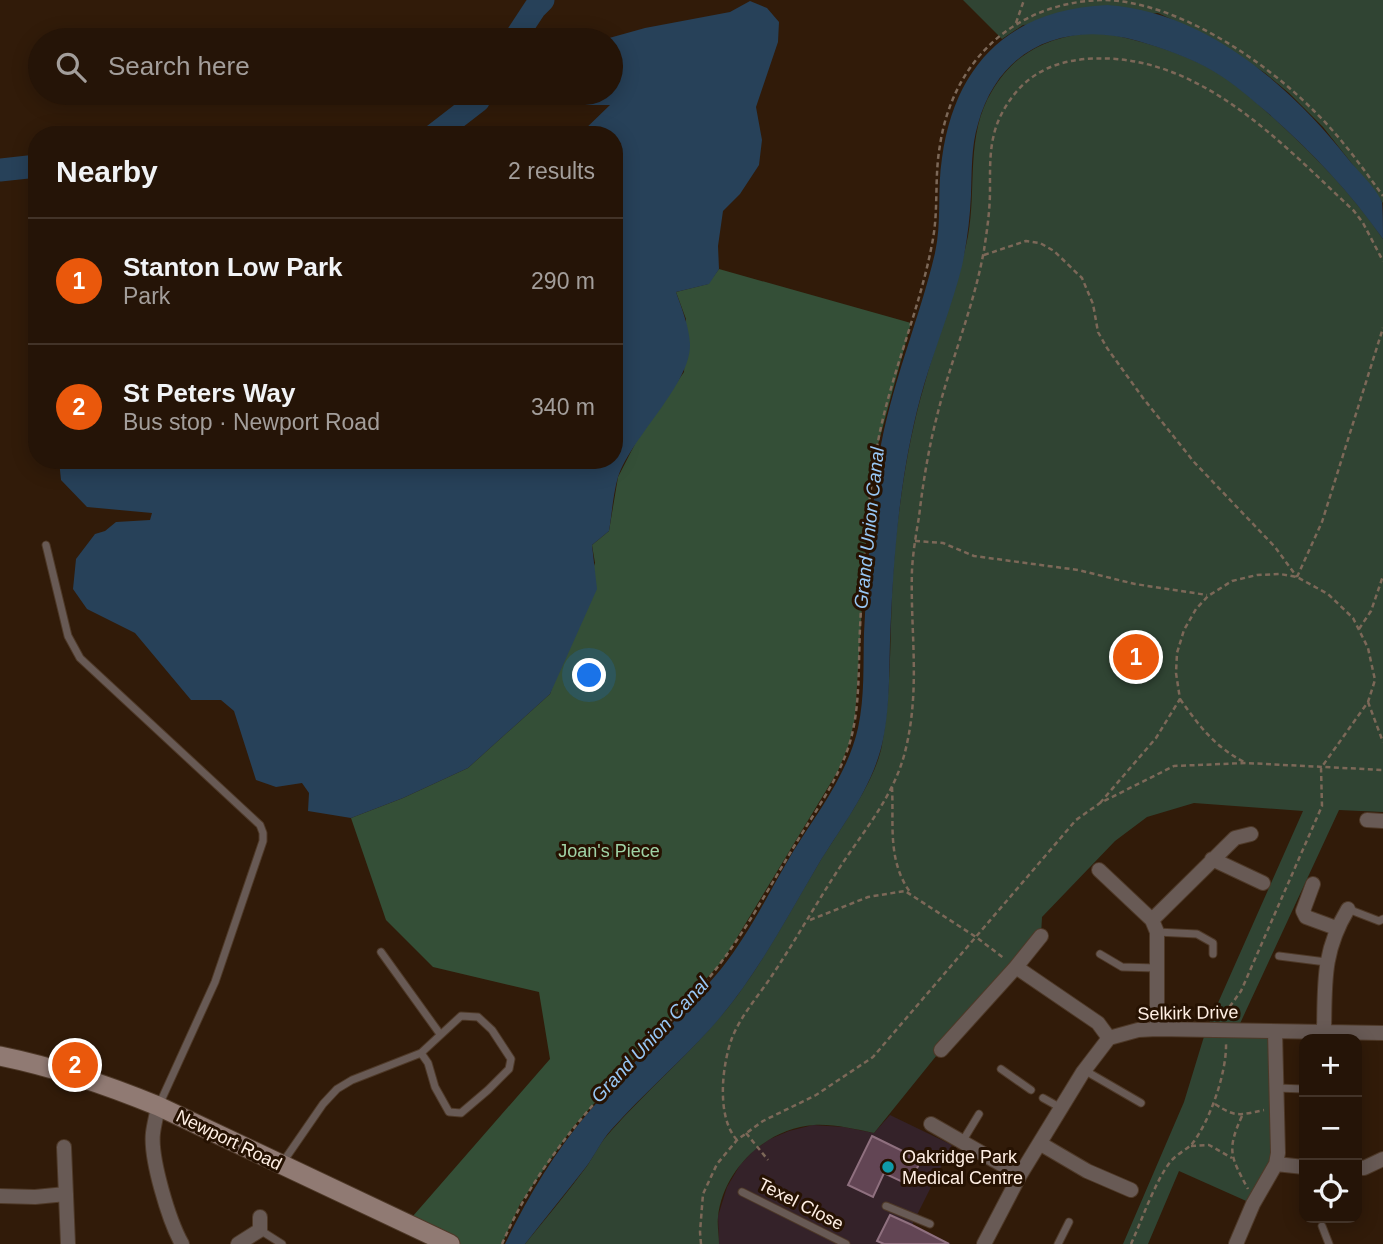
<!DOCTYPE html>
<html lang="en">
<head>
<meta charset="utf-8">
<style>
	body { margin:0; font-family:Arial,sans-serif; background:#312115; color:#f1f3f6 }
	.controls { position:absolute; right:21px; bottom:21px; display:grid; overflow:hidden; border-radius:14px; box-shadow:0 4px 18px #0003 }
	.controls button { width:63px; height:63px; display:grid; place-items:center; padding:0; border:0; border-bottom:2px solid #423328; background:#251407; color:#f1f3f6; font:35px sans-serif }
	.you { position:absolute; left:590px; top:676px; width:24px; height:24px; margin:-18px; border:5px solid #fff; border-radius:50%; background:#1a73e8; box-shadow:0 0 0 10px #1a73e833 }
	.badge { display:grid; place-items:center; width:46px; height:46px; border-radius:50%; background:#ea580c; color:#fff; font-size:23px; font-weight:700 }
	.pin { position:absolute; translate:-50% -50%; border:4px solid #fff; box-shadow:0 2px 7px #0006 }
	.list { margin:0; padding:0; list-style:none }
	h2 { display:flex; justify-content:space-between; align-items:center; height:91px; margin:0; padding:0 28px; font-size:30px }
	h2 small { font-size:23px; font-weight:400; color:#a39e9b }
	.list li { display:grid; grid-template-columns:46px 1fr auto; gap:21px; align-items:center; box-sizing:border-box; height:126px; padding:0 28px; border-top:2px solid #423328 }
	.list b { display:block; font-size:26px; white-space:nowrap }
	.list p { margin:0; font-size:23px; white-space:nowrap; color:#a39e9b }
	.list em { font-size:23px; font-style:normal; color:#a39e9b }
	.icon { flex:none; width:38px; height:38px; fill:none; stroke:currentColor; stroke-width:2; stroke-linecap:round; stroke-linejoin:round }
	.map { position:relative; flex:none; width:1383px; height:1244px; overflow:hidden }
	.search { position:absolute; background:#251407; box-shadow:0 4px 18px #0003; left:28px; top:28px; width:595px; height:77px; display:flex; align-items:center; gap:18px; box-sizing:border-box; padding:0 24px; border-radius:38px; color:#a39e9b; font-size:26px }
	.panel { position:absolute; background:#251407; box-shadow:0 4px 18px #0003; left:28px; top:126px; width:595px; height:343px; border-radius:28px }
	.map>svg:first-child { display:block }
	.commercial { fill:#342229 }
	.green { fill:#304433 }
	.forest { fill:#344f37 }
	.water { fill:#274159 }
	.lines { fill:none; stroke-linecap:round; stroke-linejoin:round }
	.river { stroke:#274159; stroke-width:23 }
	.building { fill:#624554; stroke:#8f707f; stroke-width:2 }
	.lane-casing { stroke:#4e3928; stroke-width:9 }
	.street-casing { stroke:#4e3928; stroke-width:16 }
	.secondary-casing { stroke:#4e3928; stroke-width:21 }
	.path { stroke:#7c6858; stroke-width:2.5; stroke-dasharray:5 3.5; stroke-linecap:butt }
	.lane { stroke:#685a55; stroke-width:7 }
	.street { stroke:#685a55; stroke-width:14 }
	.secondary { stroke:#907a73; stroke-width:19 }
	.culture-dot { fill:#0f9aa8; stroke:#261202; stroke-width:2.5 }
	.labels { text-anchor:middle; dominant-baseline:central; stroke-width:6; stroke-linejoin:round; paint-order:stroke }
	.park-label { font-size:18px; fill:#a0d3a6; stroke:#261202 }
	.street-label { font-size:18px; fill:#ffefe4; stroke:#261202 }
	.poi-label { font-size:18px; fill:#ffefe4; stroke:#261202; text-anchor:start }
	.water-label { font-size:19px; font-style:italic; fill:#98c7f5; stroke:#261202 }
</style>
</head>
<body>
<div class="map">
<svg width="1383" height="1244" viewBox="0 0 1383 1244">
	<rect width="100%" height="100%" fill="#311b09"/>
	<path class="commercial" d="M 890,1115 L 952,1145 L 912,1225 L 951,1244 L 719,1244 L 718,1216 L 727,1187 L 740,1165 L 754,1150 L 770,1139 L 789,1131 L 813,1125 L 844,1127 L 874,1133 Z"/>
	<path class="green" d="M 963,0 L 1383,0 L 1383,203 L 1323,127 L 1289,93 L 1265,73 L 1212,38 L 1158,13 L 1023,25 L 1002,39 Z
		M 1099,32 C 1139,40 1180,51 1216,72 C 1239,86 1259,105 1279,123 C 1318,159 1353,195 1383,239 L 1383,812 L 1339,810 L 1237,1030 L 1275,1032 L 1278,1153 L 1253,1204 L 1179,1171 L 1148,1244 L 1123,1244 L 1184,1102 L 1206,1030 L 1303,811 L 1194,803 L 1147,817 L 1115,841 L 1042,917 L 1041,936 L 941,1050 L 874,1133 C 854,1129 834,1124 814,1125 C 767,1128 723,1169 718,1217 C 717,1225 719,1235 719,1244 L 525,1244 C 546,1218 567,1193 587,1166 C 595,1154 601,1141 611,1131 C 652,1085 700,1045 737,996 C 768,954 792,908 819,863 C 839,830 875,783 882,745 C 893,684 889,622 894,561 C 895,537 899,514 902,490 C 907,456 914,420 924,386 C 938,334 957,290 968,236 C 977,188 965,135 992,91 C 1017,49 1052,36 1099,32 Z"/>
	<path class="forest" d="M 719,269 L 911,323 L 877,448 L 867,526 L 855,718 L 849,744 L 838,771 L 724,959 L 573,1127 L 520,1204 L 502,1244 L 459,1244 L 413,1216 L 550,1059 L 539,992 L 433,967 L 386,920 L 351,818 L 403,798 L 468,768 L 550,694 L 595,563 L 592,545 L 609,531 L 618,477 L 636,442 L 684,372 L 686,319 L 676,292 L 708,284 Z"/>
	<path class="water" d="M 750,1 L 767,8 L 779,22 L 778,42 L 756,107 L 762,140 L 759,165 L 740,194 L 723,211 L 718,246 L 719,269 L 709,284 L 676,292 C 682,309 689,326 690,344 C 691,384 632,436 618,477 C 613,494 612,514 609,531 L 592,545 L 597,589 L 550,694 L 468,768 L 403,798 L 351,818 L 308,811 L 309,793 L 302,783 L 276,787 L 256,780 L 234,711 L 221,700 L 191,700 L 135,633 L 87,609 L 73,589 L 76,559 L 95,534 L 105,531 L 116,522 L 150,520 L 152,513 L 87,507 L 61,480 L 59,460 L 614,460 L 614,135 L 579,135 L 610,105 L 585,105 L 582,93 L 611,93 L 611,40 L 602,40 L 645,28 L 730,12 Z
		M 1107,5 C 1206,12 1290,85 1349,160 C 1358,171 1377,189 1382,202 C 1383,211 1383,229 1383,239 C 1350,192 1312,152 1269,114 C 1251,99 1234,83 1213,71 C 1189,57 1164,49 1138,41 C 1066,20 999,47 978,124 C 971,147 972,172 971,195 C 970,219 967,242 962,266 C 952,306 936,345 924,385 C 914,419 907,455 902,490 C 895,540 892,590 890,641 C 889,679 890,729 876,764 C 863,800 838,832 818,865 C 785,921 755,979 711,1028 C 679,1063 643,1094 611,1130 C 601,1141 595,1155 586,1167 C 566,1193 545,1218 525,1244 L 505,1244 C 527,1198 554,1153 587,1114 C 630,1064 679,1020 721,969 C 750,933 770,890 794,850 C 818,812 848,773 858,728 C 865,696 863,664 864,633 C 867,574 871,515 879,457 C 890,387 919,321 935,253 C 942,222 937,189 942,158 C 955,63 1011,9 1107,5 Z"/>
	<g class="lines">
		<path class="river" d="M 514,40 L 535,8 L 543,0
			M 434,135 L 478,101 L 482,93
			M 0,170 L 37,166"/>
	</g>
	<path class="building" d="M 872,1136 L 921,1160 L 909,1185 L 884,1173 L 873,1197 L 848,1185 Z
		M 890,1215 L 912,1225 L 949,1244 L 884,1244 L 877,1241 Z"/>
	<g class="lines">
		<defs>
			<path id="lane" d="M 46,545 L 68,636 L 80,658 L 260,825 L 263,833 L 263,841 L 215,982 L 159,1105
				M 1348,909 L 1379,921 L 1383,919
				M 1157,932 L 1197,934 L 1213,943 L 1213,954
				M 381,952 L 440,1034
				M 1100,954 L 1122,967 L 1156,968
				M 1279,956 L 1326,962
				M 1001,1069 L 1031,1090
				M 1084,1070 L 1141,1103
				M 1277,1088 L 1304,1089
				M 1043,1098 L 1061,1108
				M 962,1142 L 979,1114
				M 283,1162 L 323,1104 L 337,1089 L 352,1080 L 421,1053 L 461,1016 L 478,1017 L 492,1030 L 511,1059 L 509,1069 L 488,1090 L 461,1113 L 449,1112 L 435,1087 L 428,1063 L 421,1053
				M 742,1192 L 846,1244
				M 886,1206 L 930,1224
				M 1322,1226 L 1329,1244
				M 260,1230 L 282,1244
				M 1058,1244 L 1069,1222"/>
			<path id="street" d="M 1367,820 L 1383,821
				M 1212,859 L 1263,883
				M 1099,870 L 1152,920
				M 1313,884 L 1303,911 L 1306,917 L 1336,928
				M 1041,936 L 1016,967 L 1098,1023 L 1109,1038
				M 1157,1029 L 1157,932 L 1152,920 L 1235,838 L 1251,834
				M 1324,1032 C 1325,984 1322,952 1348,909
				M 941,1050 L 1016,967
				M 158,1106 C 157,1114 154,1124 153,1133 C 150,1158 169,1221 182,1244
				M 931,1124 L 1020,1175
				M 1041,1144 L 1087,1171 L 1131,1190
				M 64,1147 L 68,1244
				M 1276,1164 L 1304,1167
				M 1357,1167 L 1364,1168 L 1383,1159
				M 0,1196 L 35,1197 L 66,1194
				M 238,1244 L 260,1230 L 260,1217
				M 984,1244 L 1020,1175 L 1083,1072 L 1109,1038 L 1138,1030 L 1157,1029 L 1383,1033
				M 1236,1244 L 1253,1204 L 1276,1164 L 1278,1153 L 1275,1032"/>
			<path id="secondary" d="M 0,1056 C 54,1067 107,1085 158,1106 L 450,1244"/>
		</defs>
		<use href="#lane" class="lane-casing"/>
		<use href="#street" class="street-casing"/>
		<use href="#secondary" class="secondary-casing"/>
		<path class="path" d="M 1016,23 L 1024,0
			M 984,255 L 1026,241 L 1040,243 L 1054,251 L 1082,278 L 1093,304 L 1098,332 L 1107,348 L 1143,398 L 1194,462 L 1275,547 L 1297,577
			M 915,541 L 943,543 L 974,556 L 1078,570 L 1135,584 L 1207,595
			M 1297,577 L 1322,522 L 1383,328
			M 1359,629 L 1371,611 L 1383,576
			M 1180,699 C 1200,727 1214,746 1244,762
			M 1368,702 L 1383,742
			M 892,787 C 894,824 887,860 910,892
			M 1100,803 L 1156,738 L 1180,699 L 1176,673 L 1177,653 L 1184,630 L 1196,609 L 1208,596 L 1232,581 L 1257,575 L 1280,574 L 1297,577 L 1328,594 L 1353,618 L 1368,648 L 1375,680 L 1368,702 L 1321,768 L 1322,806 L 1241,991 L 1228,1009 L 1227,1019
			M 810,920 L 868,897 L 905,891 L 976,937 L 1005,959
			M 1215,1104 C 1236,1118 1240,1115 1264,1110
			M 1242,1116 C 1226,1151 1231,1157 1248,1189
			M 746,1133 L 768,1160
			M 737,1140 C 716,1117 722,1065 732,1038 C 741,1015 760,994 773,974 C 797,938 818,900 842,864 C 866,828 894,795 905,752 C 921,689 910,632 912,570 C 913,552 916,534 919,517 C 923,482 929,446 938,412 C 952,357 974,306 984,250 C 987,231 990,210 990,190 C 990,164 989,139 1001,115 C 1019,80 1045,63 1085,59 C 1197,50 1279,141 1354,211 L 1363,223 L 1383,261
			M 1191,1146 L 1209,1145 L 1232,1158
			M 502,1244 C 546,1141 629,1068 702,986 C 738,945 764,896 792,850 C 810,819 833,788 846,754 C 861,715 858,670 860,628 C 863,568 867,506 877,447 C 889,378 919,313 932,244 C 939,211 934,178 940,145 C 953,60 1015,3 1101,0 C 1175,0 1264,60 1314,111 C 1340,136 1362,167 1383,196
			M 701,1244 L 700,1232 L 703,1194 L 717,1164 L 737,1140 L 763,1121 L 816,1095 L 873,1057 L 1076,820 L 1100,803 L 1174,766 L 1246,763 L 1383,770
			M 1131,1244 C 1142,1220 1155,1181 1171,1161 C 1177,1154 1186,1150 1192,1144 C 1210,1121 1227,1072 1226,1043"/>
		<use href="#lane" class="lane"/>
		<use href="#street" class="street"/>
		<use href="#secondary" class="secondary"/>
	</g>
	<circle class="culture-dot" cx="888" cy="1167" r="7"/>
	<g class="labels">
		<g class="park-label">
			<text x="609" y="851">Joan's Piece</text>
		</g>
		<g class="street-label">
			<text transform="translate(1188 1013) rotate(-1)">Selkirk Drive</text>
			<text transform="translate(229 1140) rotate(26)">Newport Road</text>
			<text transform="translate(801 1204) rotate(27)">Texel Close</text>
		</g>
		<g class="poi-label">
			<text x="902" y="1157">Oakridge Park<tspan x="902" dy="21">Medical Centre</tspan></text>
		</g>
		<g class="water-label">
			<text transform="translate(869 528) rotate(-84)">Grand Union Canal</text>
			<text transform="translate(650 1040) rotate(-47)">Grand Union Canal</text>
		</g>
	</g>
</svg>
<div class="controls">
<button>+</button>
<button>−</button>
<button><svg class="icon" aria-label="locate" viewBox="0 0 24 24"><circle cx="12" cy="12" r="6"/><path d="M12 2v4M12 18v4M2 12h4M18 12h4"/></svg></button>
</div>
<div class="you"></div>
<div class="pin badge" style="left:1136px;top:657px">1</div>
<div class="pin badge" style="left:75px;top:1065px">2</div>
<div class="search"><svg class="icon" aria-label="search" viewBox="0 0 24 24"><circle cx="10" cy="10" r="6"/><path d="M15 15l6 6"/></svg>Search here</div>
<section class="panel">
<h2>Nearby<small>2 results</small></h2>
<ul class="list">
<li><span class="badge">1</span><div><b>Stanton Low Park</b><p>Park</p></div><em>290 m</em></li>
<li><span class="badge">2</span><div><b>St Peters Way</b><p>Bus stop · Newport Road</p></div><em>340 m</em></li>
</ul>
</section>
</div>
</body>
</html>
